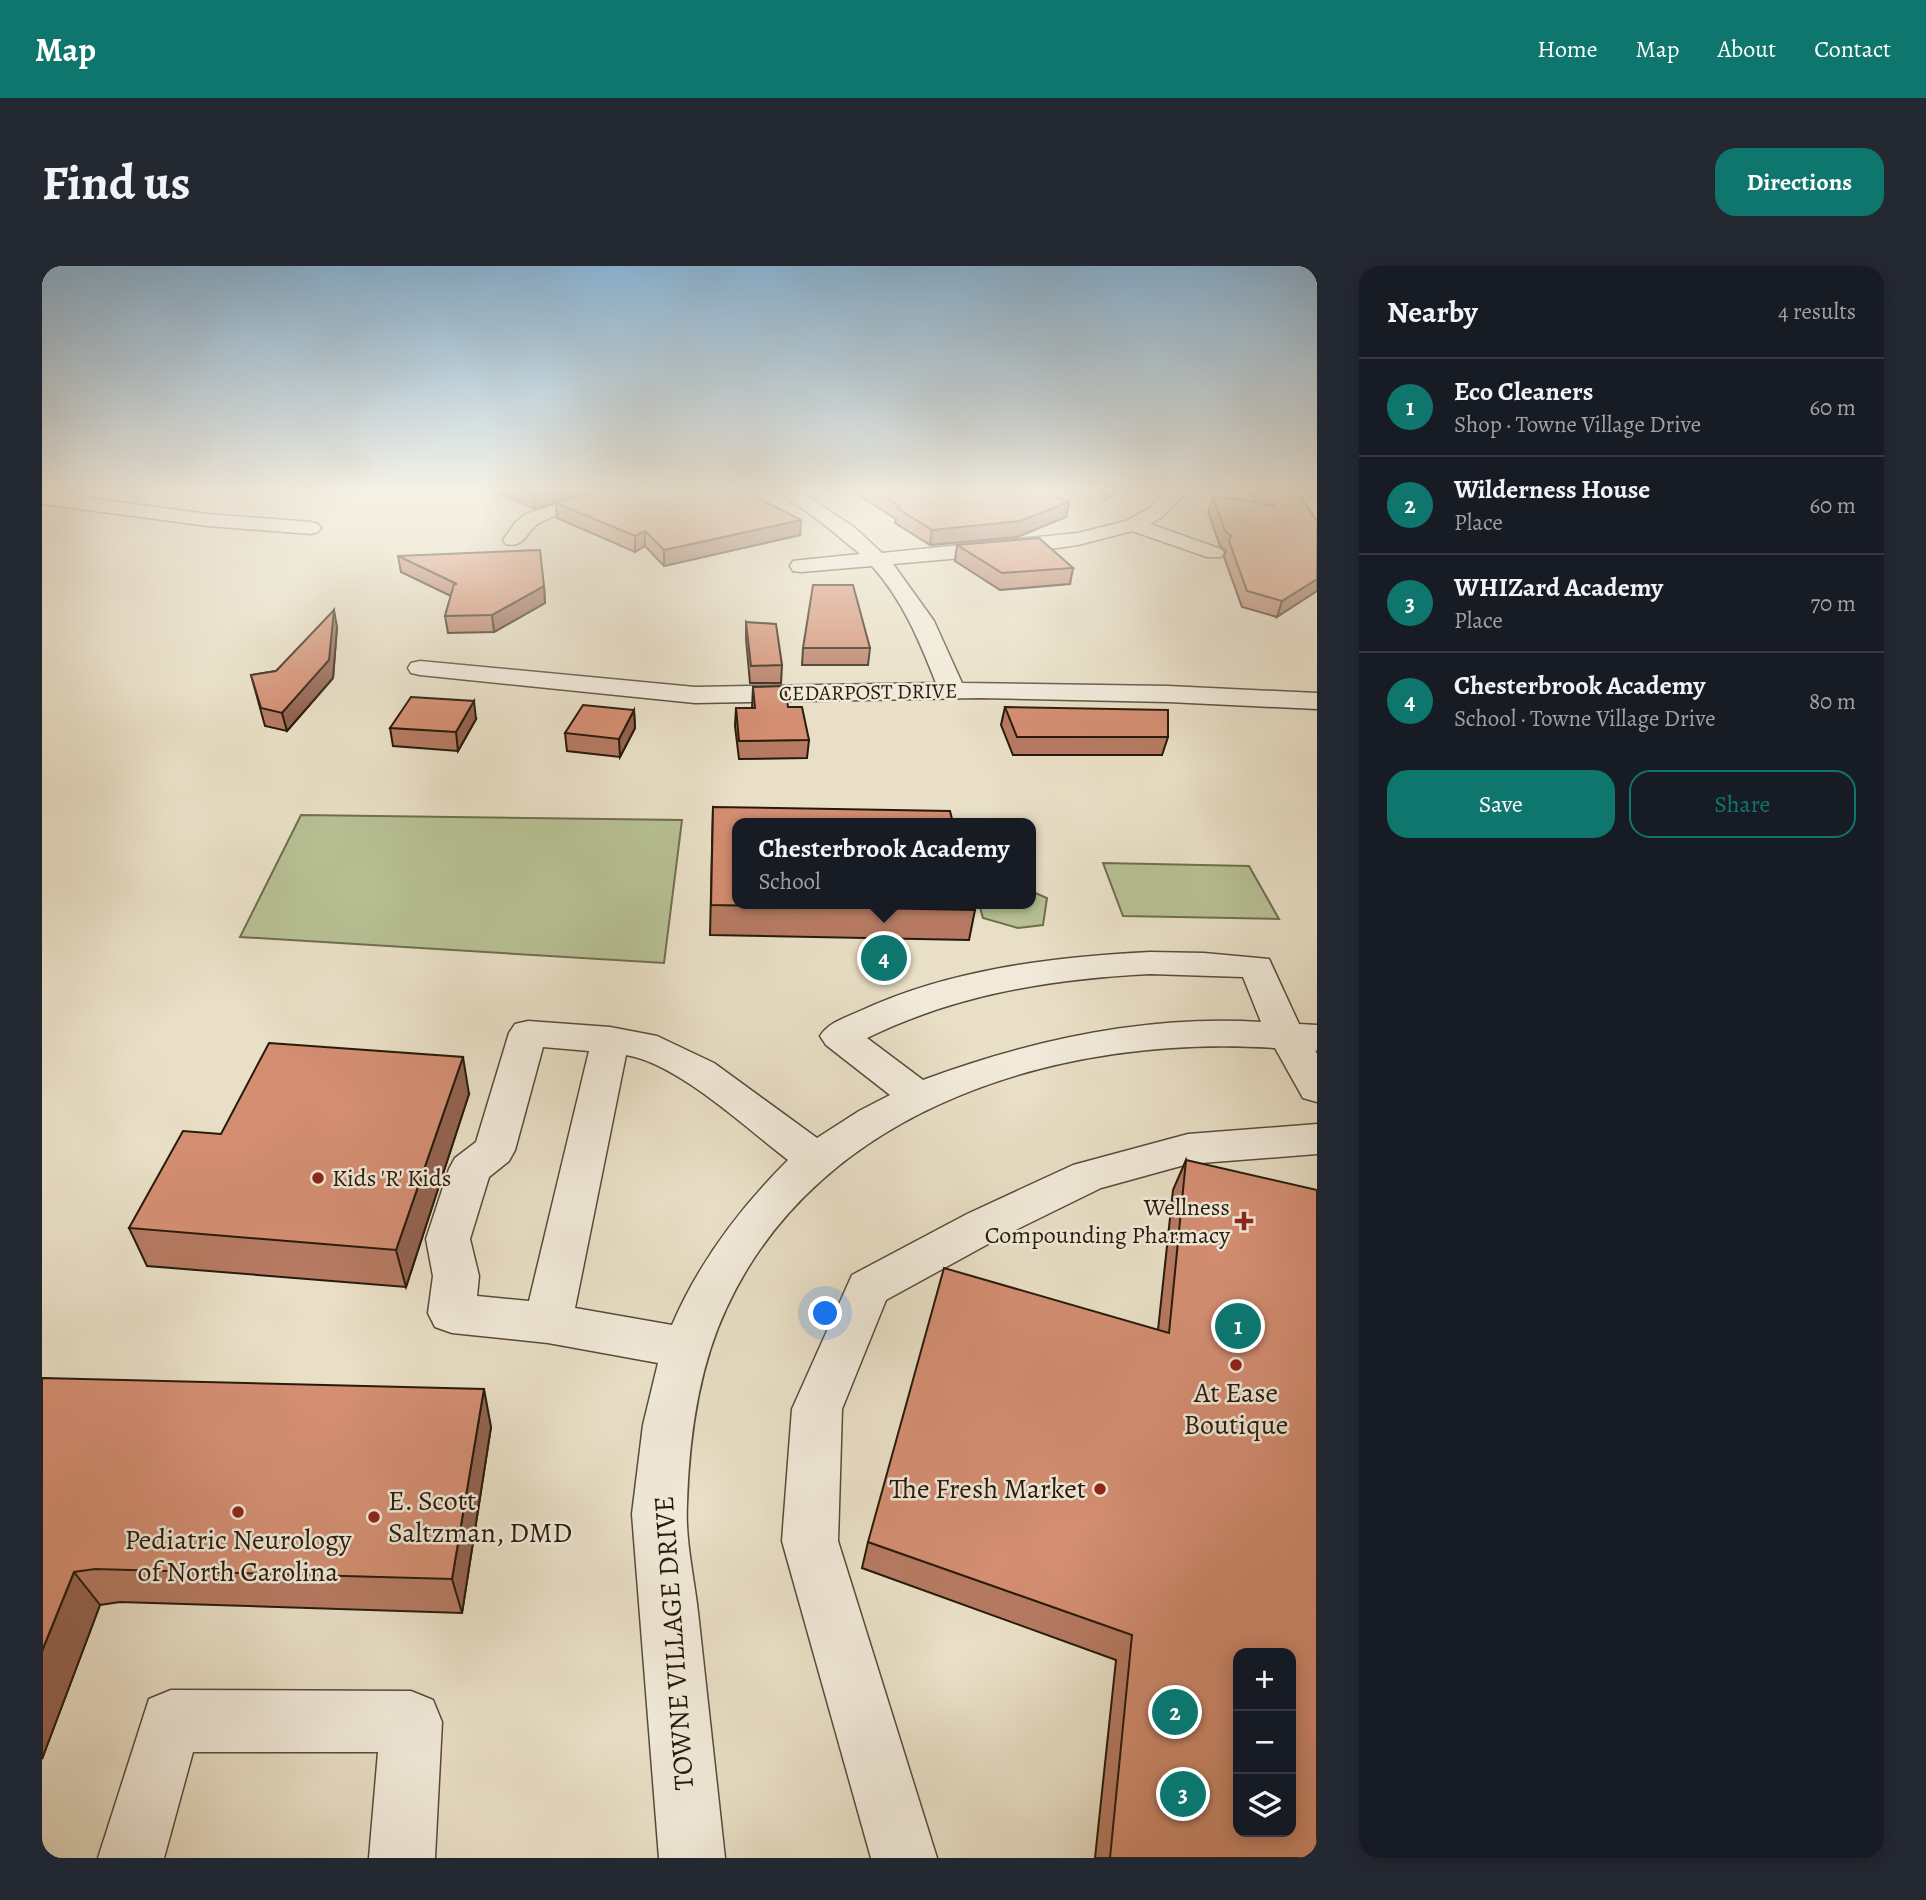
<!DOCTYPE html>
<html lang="en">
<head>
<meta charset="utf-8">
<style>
	body { margin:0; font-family:Alegreya,serif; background:#242831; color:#f1f3f6 }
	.controls { position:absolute; right:21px; bottom:21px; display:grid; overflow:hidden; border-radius:14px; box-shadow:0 4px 18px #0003 }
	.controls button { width:63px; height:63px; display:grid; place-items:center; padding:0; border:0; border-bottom:2px solid #363941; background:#171b24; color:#f1f3f6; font:35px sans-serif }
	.you { position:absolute; left:784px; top:1048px; width:24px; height:24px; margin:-18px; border:5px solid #fff; border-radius:50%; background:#1a73e8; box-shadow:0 0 0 10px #1a73e833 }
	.badge { display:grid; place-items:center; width:46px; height:46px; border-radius:50%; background:#0f766e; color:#fff; font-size:23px; font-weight:700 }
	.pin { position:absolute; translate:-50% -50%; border:4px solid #fff; box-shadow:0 2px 7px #0006 }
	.popup { position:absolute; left:690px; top:552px; width:304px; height:91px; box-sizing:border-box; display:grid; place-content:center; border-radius:14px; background:#171b24; filter:drop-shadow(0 2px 5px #0005); font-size:23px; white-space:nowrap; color:#9ea1a6 }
	.popup b { font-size:26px; color:#f1f3f6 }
	.popup::after { content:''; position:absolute; left:50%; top:100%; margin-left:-14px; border:14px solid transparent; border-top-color:#171b24 }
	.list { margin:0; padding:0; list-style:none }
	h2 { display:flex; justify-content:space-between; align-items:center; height:91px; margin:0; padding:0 28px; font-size:30px }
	h2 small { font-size:23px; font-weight:400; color:#9ea1a6 }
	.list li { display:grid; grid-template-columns:46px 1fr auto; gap:21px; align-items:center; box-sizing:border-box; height:98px; padding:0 28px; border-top:2px solid #363941 }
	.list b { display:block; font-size:26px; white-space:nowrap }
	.list p { margin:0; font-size:23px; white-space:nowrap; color:#9ea1a6 }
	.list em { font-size:23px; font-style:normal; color:#9ea1a6 }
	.actions { display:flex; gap:14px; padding:21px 28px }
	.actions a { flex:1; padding:16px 0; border:2px solid #0f766e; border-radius:21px; text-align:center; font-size:24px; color:#0f766e }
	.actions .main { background:#0f766e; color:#fff }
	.icon { flex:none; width:38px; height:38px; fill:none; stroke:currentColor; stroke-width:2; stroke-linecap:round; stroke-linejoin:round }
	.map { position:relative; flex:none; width:1275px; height:1592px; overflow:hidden; border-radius:21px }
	header { display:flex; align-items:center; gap:42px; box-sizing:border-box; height:98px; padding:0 35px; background:#0f766e; color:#fff }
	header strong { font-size:33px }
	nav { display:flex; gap:38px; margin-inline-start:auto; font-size:24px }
	.intro { display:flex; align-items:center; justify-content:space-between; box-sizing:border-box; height:168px; padding:0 42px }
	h1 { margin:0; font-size:49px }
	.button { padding:18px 32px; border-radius:21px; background:#0f766e; color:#fff; font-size:24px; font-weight:700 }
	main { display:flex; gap:42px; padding:0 42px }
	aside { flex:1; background:#171b24; border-radius:21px; box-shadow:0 4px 18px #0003 }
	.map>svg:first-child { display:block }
	.green { fill:#b7c194; stroke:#6f6e50; stroke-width:2 }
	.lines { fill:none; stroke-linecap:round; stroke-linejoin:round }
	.minor-casing { stroke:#584b3a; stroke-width:3 }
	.minor { fill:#f1eada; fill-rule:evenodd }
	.wall { fill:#b67a62; stroke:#271a0b; stroke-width:2 }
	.shaded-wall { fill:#946350; stroke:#271a0b; stroke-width:2 }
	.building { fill:#d48e72; stroke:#271a0b; stroke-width:2; fill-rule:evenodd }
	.poi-dot { fill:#8f2418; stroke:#f1eada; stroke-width:2.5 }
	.labels { text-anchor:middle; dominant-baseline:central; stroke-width:5; stroke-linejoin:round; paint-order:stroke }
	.far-street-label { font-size:21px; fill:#271a0b; stroke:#f1eada }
	.poi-label { font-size:24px; fill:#271a0b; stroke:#f1eada; text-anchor:start }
	.near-poi-label { font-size:28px; fill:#271a0b; stroke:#f1eada }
	.near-street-label { font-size:28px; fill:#271a0b; stroke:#f1eada }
</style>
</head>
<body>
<header>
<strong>Map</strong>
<nav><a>Home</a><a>Map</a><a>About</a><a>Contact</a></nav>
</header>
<div class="intro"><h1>Find us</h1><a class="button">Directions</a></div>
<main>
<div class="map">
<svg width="1275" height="1592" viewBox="0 0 1275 1592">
	<rect width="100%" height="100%" fill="#e9dfc6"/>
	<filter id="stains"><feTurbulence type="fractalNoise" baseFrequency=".00286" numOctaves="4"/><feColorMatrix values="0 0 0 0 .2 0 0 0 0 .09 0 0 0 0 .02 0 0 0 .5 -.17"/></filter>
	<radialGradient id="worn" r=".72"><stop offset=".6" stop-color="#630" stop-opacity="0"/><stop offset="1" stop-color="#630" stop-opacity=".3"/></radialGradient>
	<path class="green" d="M 259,549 L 640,554 L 622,697 L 198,671 Z
		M 1061,597 L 1207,600 L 1237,653 L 1081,650 Z
		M 989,625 L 1005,632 L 1001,659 L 976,662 L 941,652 L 937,638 L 989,638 Z"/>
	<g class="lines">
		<defs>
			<path id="minor" d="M 0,226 L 166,248 L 269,256 L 276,258 L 279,262 L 276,266 L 269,268 L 166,260 L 0,238 Z
				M 553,226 L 582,226 L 580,230 C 554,238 523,244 499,256 C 484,264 483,283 464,278 L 461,274 L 474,256 L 484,248 Z
				M 736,226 L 759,226 L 812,261 L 840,287 L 1036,267 L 1084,255 L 1106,243 L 1125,226 L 1145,226 L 1120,251 L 1108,258 L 1179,283 L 1182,287 L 1179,291 L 1165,291 L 1090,265 L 1036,279 L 987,286 L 851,298 L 892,355 L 920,417 L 1126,420 L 1275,427 L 1275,443 L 1126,436 L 937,432 L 653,437 L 378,409 L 369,407 L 366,402 L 369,397 L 378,395 L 653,421 L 894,417 C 877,374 861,335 830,300 L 759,306 L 751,305 L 748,300 L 751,295 L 759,294 L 818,288 L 779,256 Z
				M 1108,686 L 1162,687 L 1227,693 L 1257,758 L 1275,759 L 1275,785 L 1273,784 L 1275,788 L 1275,836 L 1261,832 L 1233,782 C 1024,768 778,838 684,1043 C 656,1103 647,1173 645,1238 C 643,1274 652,1310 656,1346 C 665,1428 674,1510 683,1592 L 617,1592 L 590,1248 L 601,1159 L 616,1097 L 506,1077 L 410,1067 L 393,1061 L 386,1047 L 391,1010 L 384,973 L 407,903 L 413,892 L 434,876 L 467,767 L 473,758 L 486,755 L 568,761 L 615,770 L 672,797 L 775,872 L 817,845 L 848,829 L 784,779 L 778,770 C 787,756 803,752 818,745 C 908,703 1010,691 1108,686 ZM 1108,708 L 1201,711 L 1219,756 C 1103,749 989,774 881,814 L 825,772 C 915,728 1009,713 1108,708 ZM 501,781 L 547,785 L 487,1035 L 435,1030 L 437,1010 L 428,973 L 447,911 L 467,895 L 473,884 ZM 584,789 C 635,797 704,862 746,894 C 698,942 657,996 630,1059 L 533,1042 Z
				M 1275,858 L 1275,888 L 1146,898 L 1059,922 L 957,972 L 844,1034 L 800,1143 L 796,1275 L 895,1592 L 829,1592 L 740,1275 L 750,1143 L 810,1009 L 925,948 L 1031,899 L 1146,868 Z
				M 129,1424 L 369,1425 L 391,1434 L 400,1456 L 393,1592 L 327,1592 L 336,1486 L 151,1486 L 122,1592 L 56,1592 L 107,1433 Z"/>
		</defs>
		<use href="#minor" class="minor-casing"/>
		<use href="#minor" class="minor"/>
	</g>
	<path class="wall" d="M 454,226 L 544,226 L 493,243 Z
		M 552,226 L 717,226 L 708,228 L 758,269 L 622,300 L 603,280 L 593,286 L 515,252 L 514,237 Z
		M 804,226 L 1005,226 L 1027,236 L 1024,251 L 975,271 L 888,279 L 853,257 L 854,253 L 811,226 L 806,227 Z
		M 1060,226 L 1076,226 L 1063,234 Z
		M 1206,226 L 1255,226 L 1275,255 L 1235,351 L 1200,341 L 1182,291 L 1184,285 L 1178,280 L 1166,246 L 1171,231 L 1213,236 Z
		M 915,279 L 1031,302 L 1028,318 L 958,324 L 913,295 Z
		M 356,290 L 502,320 L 503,337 L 452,366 L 406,367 L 403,350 L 409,330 L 359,306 Z
		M 704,356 L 740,399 L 739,417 L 708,417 L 704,373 Z
		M 295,361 L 291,412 L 245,465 L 223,460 L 209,409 L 234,405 Z
		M 761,382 L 828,382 L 826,399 L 760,399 Z
		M 711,421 L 746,441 L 767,474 L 765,492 L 697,493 L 693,460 L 694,442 L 710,442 Z
		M 963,441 L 1126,471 L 1120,489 L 971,489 L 959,459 Z
		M 592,444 L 593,462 L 578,491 L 525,485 L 523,467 Z
		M 434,453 L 416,485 L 351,480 L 348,462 Z
		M 671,541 L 933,644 L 927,674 L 668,669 Z
		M 427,828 L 364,1021 L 105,1000 L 87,962 L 179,868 Z
		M 1144,894 L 1275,1592 L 1053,1592 L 1074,1394 L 820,1302 L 826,1276 L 1116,1064 L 1131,924 Z
		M 0,1112 L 449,1161 L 420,1347 L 78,1336 L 58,1339 L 0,1493 Z"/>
	<path class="shaded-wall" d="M 497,226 L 544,226 L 493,243 L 491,228 Z
		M 1065,226 L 1076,226 L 1063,234 Z
		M 1027,236 L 1024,251 L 975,271 L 888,279 L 890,264 Z
		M 759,254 L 758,269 L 622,300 L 622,284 Z
		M 603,265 L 603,280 L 593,286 L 593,270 Z
		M 1275,313 L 1275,325 L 1235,351 L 1240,335 Z
		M 502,320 L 503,337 L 452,366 L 450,349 Z
		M 292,344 L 295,361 L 291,412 L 245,465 L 240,447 Z
		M 432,435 L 434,453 L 416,485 L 414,466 Z
		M 592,444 L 593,462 L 578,491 L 577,473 Z
		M 421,791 L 427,828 L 364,1021 L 354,984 Z
		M 442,1123 L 449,1161 L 420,1347 L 410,1313 Z
		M 32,1306 L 58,1339 L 0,1493 L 0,1385 Z"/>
	<path class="building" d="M 552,226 L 705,226 L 759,254 L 622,284 L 603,265 L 593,270 L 514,237 Z
		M 835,226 L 1005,226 L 1027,236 L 978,255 L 890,264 L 855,242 L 858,240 Z
		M 1222,226 L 1255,226 L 1275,255 L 1275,313 L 1240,335 L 1205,325 L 1187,275 L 1189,270 L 1183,265 L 1171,231 L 1198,233 L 1233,240 Z
		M 997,272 L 1031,302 L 960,307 L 915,279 Z
		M 498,284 L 502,320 L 450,349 L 403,350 L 412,318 L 415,318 L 356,290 Z
		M 771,319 L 811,319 L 828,382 L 761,382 Z
		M 292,344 L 287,394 L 240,447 L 219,442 L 209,409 L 234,405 Z
		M 704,356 L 734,358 L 740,399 L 709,400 Z
		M 743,420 L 746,441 L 760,441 L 767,474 L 697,475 L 694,442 L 713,442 L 711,421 Z
		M 369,431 L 432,435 L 414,466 L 348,462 Z
		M 541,439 L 592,444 L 577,473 L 523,467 Z
		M 963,441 L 1126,444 L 1126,471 L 975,471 Z
		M 671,541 L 908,545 L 911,557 L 695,557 L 695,638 L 931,638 L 933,644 L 669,639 Z
		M 227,777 L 421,791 L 354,984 L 87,962 L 141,865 L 179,868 Z
		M 1144,894 L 1275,924 L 1275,1592 L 1068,1592 L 1090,1369 L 826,1276 L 902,1002 L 1127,1067 ZM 1196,1387 L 1249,1387 L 1249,1566 L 1196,1566 Z
		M 0,1112 L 442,1123 L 410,1313 L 53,1303 L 32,1306 L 0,1385 Z"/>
	<linearGradient id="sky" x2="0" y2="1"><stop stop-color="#8ab6d8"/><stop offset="0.5" stop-color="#f5f1e5"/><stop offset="1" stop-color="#f5f1e5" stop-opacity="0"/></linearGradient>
	<rect width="1275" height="449" fill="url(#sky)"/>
	<g class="poi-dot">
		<circle cx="276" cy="912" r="7"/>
		<path d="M1198.5 944.5h7v7h7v7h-7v7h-7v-7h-7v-7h7z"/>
		<circle cx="1194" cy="1099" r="7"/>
		<circle cx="1058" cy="1223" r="7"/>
		<circle cx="196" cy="1246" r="7"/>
		<circle cx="332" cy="1251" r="7"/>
	</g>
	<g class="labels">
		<g class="far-street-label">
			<text transform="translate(826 426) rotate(-1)">CEDARPOST DRIVE</text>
		</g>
		<g class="poi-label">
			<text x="290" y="912">Kids 'R' Kids</text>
			<text x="1188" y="941" text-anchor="end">Wellness<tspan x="1188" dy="28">Compounding Pharmacy</tspan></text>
		</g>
		<g class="near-poi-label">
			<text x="1194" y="1127">At Ease<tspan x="1194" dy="32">Boutique</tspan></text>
			<text x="1044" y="1223" text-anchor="end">The Fresh Market</text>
			<text x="346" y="1235" text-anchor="start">E. Scott<tspan x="346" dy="32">Saltzman, DMD</tspan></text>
			<text x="196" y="1274">Pediatric Neurology<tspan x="196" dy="32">of North Carolina</tspan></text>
		</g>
		<g class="near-street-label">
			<text transform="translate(632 1377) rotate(-94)">TOWNE VILLAGE DRIVE</text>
		</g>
	</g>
	<rect width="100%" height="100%" filter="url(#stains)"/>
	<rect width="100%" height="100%" fill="url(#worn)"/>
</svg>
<div class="controls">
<button>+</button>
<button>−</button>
<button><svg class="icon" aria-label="layers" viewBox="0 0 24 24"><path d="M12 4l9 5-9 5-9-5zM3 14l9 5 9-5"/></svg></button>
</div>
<div class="you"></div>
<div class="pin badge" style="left:1196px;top:1060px">1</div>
<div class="pin badge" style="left:1133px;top:1446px">2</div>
<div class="pin badge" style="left:1141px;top:1528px">3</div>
<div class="pin badge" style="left:842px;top:692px">4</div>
<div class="popup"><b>Chesterbrook Academy</b>School</div>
</div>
<aside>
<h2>Nearby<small>4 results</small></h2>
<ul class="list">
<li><span class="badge">1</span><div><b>Eco Cleaners</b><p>Shop · Towne Village Drive</p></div><em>60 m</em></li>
<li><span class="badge">2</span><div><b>Wilderness House</b><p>Place</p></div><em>60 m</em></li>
<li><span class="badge">3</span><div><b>WHIZard Academy</b><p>Place</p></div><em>70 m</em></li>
<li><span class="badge">4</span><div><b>Chesterbrook Academy</b><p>School · Towne Village Drive</p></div><em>80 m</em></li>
</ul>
<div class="actions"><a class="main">Save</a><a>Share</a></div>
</aside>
</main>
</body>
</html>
